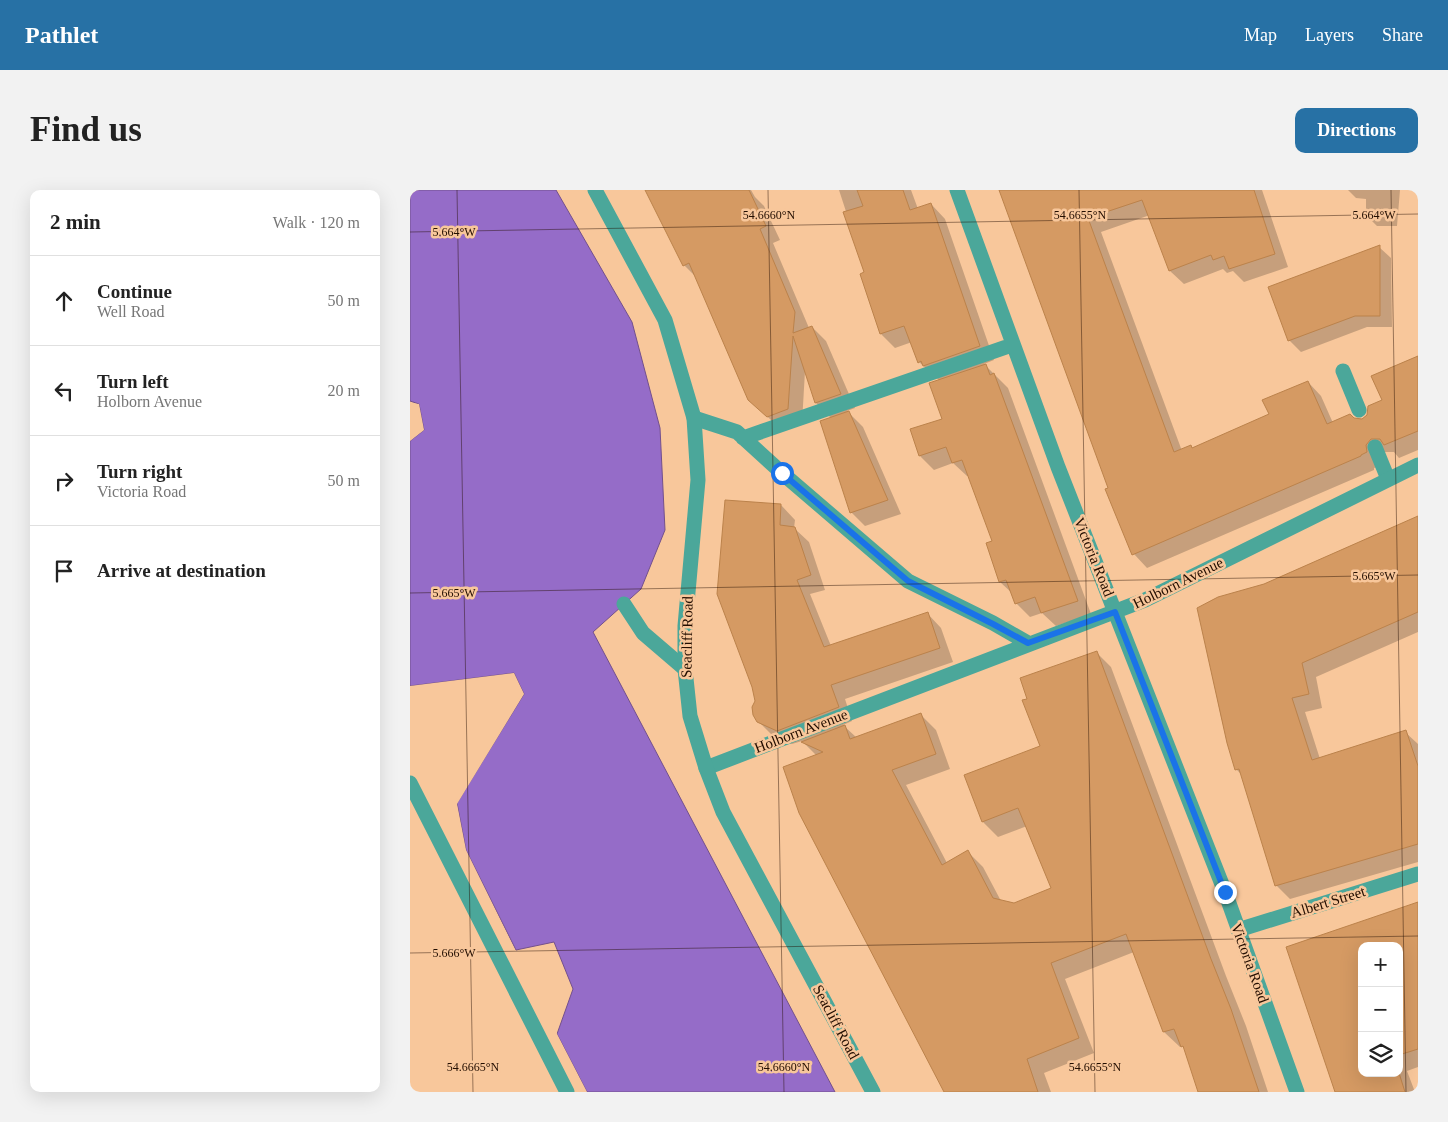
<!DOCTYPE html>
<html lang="en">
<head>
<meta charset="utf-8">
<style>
	body { margin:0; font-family:"Times New Roman",serif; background:#f2f2f2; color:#222 }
	.controls { position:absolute; right:15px; bottom:15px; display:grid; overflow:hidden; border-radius:10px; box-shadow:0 5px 20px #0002 }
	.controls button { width:45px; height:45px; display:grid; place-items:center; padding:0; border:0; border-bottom:1px solid #e0e0e0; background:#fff; color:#222; font:25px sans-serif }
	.stop { position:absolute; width:15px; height:15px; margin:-11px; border:4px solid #1a73e8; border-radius:50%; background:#fff }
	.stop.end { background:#1a73e8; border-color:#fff; box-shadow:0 1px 5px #0008 }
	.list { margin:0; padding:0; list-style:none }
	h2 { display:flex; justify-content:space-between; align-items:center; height:65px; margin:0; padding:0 20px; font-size:21px }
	h2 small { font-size:16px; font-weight:400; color:#767676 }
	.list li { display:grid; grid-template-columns:32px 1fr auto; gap:15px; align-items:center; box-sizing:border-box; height:90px; padding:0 20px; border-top:1px solid #e0e0e0 }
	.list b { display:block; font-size:19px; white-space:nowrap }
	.list p { margin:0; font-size:16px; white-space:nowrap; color:#767676 }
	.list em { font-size:16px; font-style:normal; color:#767676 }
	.icon { flex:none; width:28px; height:28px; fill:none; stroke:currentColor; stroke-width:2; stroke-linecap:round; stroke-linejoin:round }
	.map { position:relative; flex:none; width:1008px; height:902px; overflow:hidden; border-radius:10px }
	header { display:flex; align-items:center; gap:30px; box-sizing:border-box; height:70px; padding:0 25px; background:#2771a5; color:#fff }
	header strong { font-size:24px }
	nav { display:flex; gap:28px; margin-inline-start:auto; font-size:18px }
	.intro { display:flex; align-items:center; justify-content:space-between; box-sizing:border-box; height:120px; padding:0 30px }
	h1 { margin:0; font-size:35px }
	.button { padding:12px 22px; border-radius:10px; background:#2771a5; color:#fff; font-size:18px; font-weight:700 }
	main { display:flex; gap:30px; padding:0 30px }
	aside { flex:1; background:#fff; border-radius:10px; box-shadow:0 5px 20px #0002 }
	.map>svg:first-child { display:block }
	.water { fill:#956cc8; stroke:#73508c }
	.pier { fill:#f8c79b }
	.shadow { fill:#0003; fill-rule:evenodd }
	.building { fill:#d59a63; stroke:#bb824b }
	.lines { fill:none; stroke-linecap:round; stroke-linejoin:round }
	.service { stroke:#4ba79a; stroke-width:15 }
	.pedestrian { stroke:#4ba79a; stroke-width:15 }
	.minor { stroke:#4ba79a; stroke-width:15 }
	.tertiary { stroke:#4ba79a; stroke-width:15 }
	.route { stroke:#1a73e8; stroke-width:6 }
	.ticks { fill:none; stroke:#230e00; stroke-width:1; stroke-opacity:0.45 }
	.labels { text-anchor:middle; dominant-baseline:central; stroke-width:5; stroke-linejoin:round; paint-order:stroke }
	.street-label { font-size:15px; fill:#230e00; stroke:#f8c79b }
	.ticks-label { font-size:12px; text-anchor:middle; fill:#230e00; stroke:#f8c79b; stroke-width:5; stroke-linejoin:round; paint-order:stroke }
</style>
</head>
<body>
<header>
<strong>Pathlet</strong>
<nav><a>Map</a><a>Layers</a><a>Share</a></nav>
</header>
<div class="intro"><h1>Find us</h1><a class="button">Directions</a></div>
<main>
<aside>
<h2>2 min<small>Walk · 120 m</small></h2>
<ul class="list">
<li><svg class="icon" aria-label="ahead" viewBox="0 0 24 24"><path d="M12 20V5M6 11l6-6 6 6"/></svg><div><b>Continue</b><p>Well Road</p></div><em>50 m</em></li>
<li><svg class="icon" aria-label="left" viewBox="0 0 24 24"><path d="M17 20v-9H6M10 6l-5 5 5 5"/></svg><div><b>Turn left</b><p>Holborn Avenue</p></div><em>20 m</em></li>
<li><svg class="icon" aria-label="right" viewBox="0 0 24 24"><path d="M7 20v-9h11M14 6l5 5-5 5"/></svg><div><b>Turn right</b><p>Victoria Road</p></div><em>50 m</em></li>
<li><svg class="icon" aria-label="arrive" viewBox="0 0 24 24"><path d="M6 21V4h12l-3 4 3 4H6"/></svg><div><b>Arrive at destination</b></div></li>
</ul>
</aside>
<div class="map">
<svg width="1008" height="902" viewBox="0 0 1008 902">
	<rect width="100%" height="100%" fill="#f8c79b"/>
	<path class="water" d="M 0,0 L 146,0 L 222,132 L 250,238 L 255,340 L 231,399 L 183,442 L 425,902 L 177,902 L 147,844 L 163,799 L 144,752 L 106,760 L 56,660 L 47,613 L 114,504 L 104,483 L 0,496 L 0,251 L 14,240 L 9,214 L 0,211 Z"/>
	<path class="pier" d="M 0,213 L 9,214 L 14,240 L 0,251 L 0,248 L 11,239 L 7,216 Z
		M 104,483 L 114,504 L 47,614 L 56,660 L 106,762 L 104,761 L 54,661 L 44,613 L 111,504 L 103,486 L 0,499 L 0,496 Z
		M 146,841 L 147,844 L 177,902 L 175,902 L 145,845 Z"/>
	<path class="shadow" d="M 237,0 L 341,0 L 345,7 L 354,16 L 370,50 L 363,53 L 399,138 L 402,137 L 416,151 L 445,218 L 437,221 L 453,237 L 491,324 L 455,336 L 441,322 L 422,229 L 406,213 L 395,181 L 392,233 L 372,240 L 339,210 L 287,88 L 274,75 Z
		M 429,0 L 501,0 L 508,19 L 521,14 L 535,29 L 584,170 L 574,174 L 598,198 L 681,424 L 646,436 L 632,423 L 620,427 L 606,413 L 603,404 L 590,392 L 584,352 L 559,286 L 557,286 L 543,273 L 524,280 L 510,266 L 502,240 L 534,230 L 530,191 L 509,172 L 502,152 L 485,158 L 471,144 L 456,83 Z
		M 591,0 L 852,0 L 878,77 L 834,92 L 823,81 L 817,83 L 813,79 L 774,94 L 760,81 L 740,25 L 691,42 L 772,261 L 781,257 L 783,259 L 860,225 L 898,192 L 911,206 L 923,233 L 944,229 L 952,230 L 973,211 L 962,186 L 1008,166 L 1008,260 L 989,268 L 984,262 L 975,262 L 970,276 L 964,278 L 964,280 L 737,378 L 724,364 Z
		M 938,0 L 990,0 L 987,36 L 967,36 L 956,25 L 956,9 L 946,8 Z
		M 969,57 L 981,68 L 982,137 L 957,137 L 891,162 L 879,150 Z
		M 371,315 L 385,330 L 384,338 L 399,352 L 415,400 L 400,404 L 421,456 L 517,423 L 531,438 L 543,472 L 435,509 L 442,531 L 433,535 L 447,548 L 511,525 L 526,540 L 540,579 L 496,595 L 537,673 L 558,662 L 573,677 L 591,711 L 604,714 L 643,699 L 617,636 L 588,647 L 573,632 L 556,586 L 631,557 L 686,462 L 701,477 L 816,786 L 836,836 L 858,902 L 789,902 L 776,860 L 772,856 L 770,857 L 754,842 L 724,762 L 655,789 L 684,863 L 634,883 L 641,902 L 536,902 L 407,566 L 392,551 L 382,554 L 363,546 L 348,531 L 347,511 L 343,497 Z
		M 1008,327 L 1008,442 L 906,487 L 912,518 L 895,522 L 910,569 L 995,542 L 1008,554 L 1008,672 L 880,709 L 866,695 L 832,585 L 826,579 L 811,527 L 789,419 L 854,396 Z
		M 1008,714 L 1008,794 L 992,799 L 1008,846 L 1008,877 L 997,881 L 1005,902 L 927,902 L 877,757 ZM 952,756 L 989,756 L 989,883 L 952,883 Z"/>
	<path class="building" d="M 235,0 L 339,0 L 356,36 L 350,39 L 385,122 L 383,143 L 402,136 L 431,204 L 405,213 L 383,146 L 378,219 L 357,227 L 338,210 L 279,73 L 273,76 Z
		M 447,0 L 493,0 L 500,20 L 521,13 L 570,156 L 513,176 L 511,171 L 508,173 L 494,136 L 470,144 L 450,84 L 454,82 L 433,22 L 453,16 Z
		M 589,0 L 844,0 L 865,64 L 819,79 L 814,66 L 803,70 L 801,65 L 759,81 L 732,10 L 678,28 L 764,262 L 781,255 L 782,258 L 859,224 L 852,210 L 898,191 L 917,234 L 940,224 L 944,228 L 952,229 L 957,225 L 958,216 L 972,210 L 961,186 L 1008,166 L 1008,241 L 974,255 L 970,249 L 961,249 L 956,255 L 957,262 L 951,265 L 951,266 L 722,365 L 695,299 L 698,298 Z
		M 970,55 L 970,126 L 945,126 L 878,151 L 858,97 Z
		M 576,174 L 580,185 L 584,183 L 668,411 L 631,423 L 625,407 L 605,414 L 596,390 L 589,392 L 576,353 L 582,351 L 552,270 L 542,273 L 536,257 L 509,266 L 500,239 L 532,229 L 519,193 Z
		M 439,221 L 478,310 L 440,323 L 410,231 Z
		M 315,310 L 371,314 L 370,335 L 385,337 L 401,385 L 387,390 L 414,457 L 518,422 L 530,458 L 421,495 L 429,517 L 367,541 L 347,532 L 343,525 L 342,517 L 345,511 L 342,497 L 307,404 Z
		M 1008,326 L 1008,422 L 892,473 L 899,504 L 882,508 L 902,570 L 996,540 L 1008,576 L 1008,654 L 865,696 L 829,579 L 825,580 L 817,553 L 787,418 L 808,407 L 854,394 Z
		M 687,461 L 801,769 L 821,819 L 849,902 L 788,902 L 773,856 L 771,857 L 764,839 L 753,842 L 716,744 L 641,773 L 669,848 L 617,869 L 628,902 L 534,902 L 389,623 L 373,577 L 413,562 L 391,552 L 435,535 L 440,549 L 511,523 L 526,564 L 482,580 L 532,675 L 558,660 L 583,708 L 604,713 L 641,698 L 608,618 L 572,632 L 554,585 L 630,556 L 612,510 L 617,509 L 610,488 Z
		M 1008,712 L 1008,859 L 989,865 L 989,756 L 952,756 L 952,883 L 989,883 L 995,902 L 925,902 L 876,757 Z"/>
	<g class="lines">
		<path class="service" d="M 933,181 L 949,220
			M 965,257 L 978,289
			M 214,414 L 233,443 L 275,479"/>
		<path class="pedestrian" d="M 0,593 L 157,902"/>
		<path class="minor" d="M 547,0 L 648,277 L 815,702 L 887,902
			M 284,228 L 327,242 L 372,283 L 498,391 L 583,433 L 618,453
			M 333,248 L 602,155
			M 296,578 L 735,410 L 1008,275
			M 828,740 L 1008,684"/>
		<path class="tertiary" d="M 185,0 L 255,130 L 284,228 L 288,290 L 275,436 L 275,479 L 280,526 L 296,578 L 313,622 L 463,902"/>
	</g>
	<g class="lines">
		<path class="route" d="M 372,283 L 498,391 L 583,434 L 618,453 L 705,422 L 815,702"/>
	</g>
	<path class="ticks" d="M 47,0 L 63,902M 358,0 L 374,902M 669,0 L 685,902M 981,0 L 996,902M 0,42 L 1008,24M 0,403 L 1008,385M 0,763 L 1008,746"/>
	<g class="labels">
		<g class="street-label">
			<text transform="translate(684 367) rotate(68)">Victoria Road</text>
			<text transform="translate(768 393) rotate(-26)">Holborn Avenue</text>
			<text transform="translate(277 447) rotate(-89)">Seacliff Road</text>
			<text transform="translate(391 541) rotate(-21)">Holborn Avenue</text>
			<text transform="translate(918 712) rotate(-17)">Albert Street</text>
			<text transform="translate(840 773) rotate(70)">Victoria Road</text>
			<text transform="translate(426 832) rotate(62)">Seacliff Road</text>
		</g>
	</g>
	<g class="ticks-label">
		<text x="964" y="29">5.664°W</text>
		<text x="359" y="29">54.6660°N</text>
		<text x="670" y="29">54.6655°N</text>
		<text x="44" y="46">5.664°W</text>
		<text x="964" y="390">5.665°W</text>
		<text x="44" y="407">5.665°W</text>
		<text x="44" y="767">5.666°W</text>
		<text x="63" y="881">54.6665°N</text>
		<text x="374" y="881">54.6660°N</text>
		<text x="685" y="881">54.6655°N</text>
	</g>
</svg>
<div class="controls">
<button>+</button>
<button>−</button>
<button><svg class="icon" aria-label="layers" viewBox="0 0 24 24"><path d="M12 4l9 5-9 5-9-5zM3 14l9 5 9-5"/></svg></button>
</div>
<div class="stop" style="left:372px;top:283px"></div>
<div class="stop end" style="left:815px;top:702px"></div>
</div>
</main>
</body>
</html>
